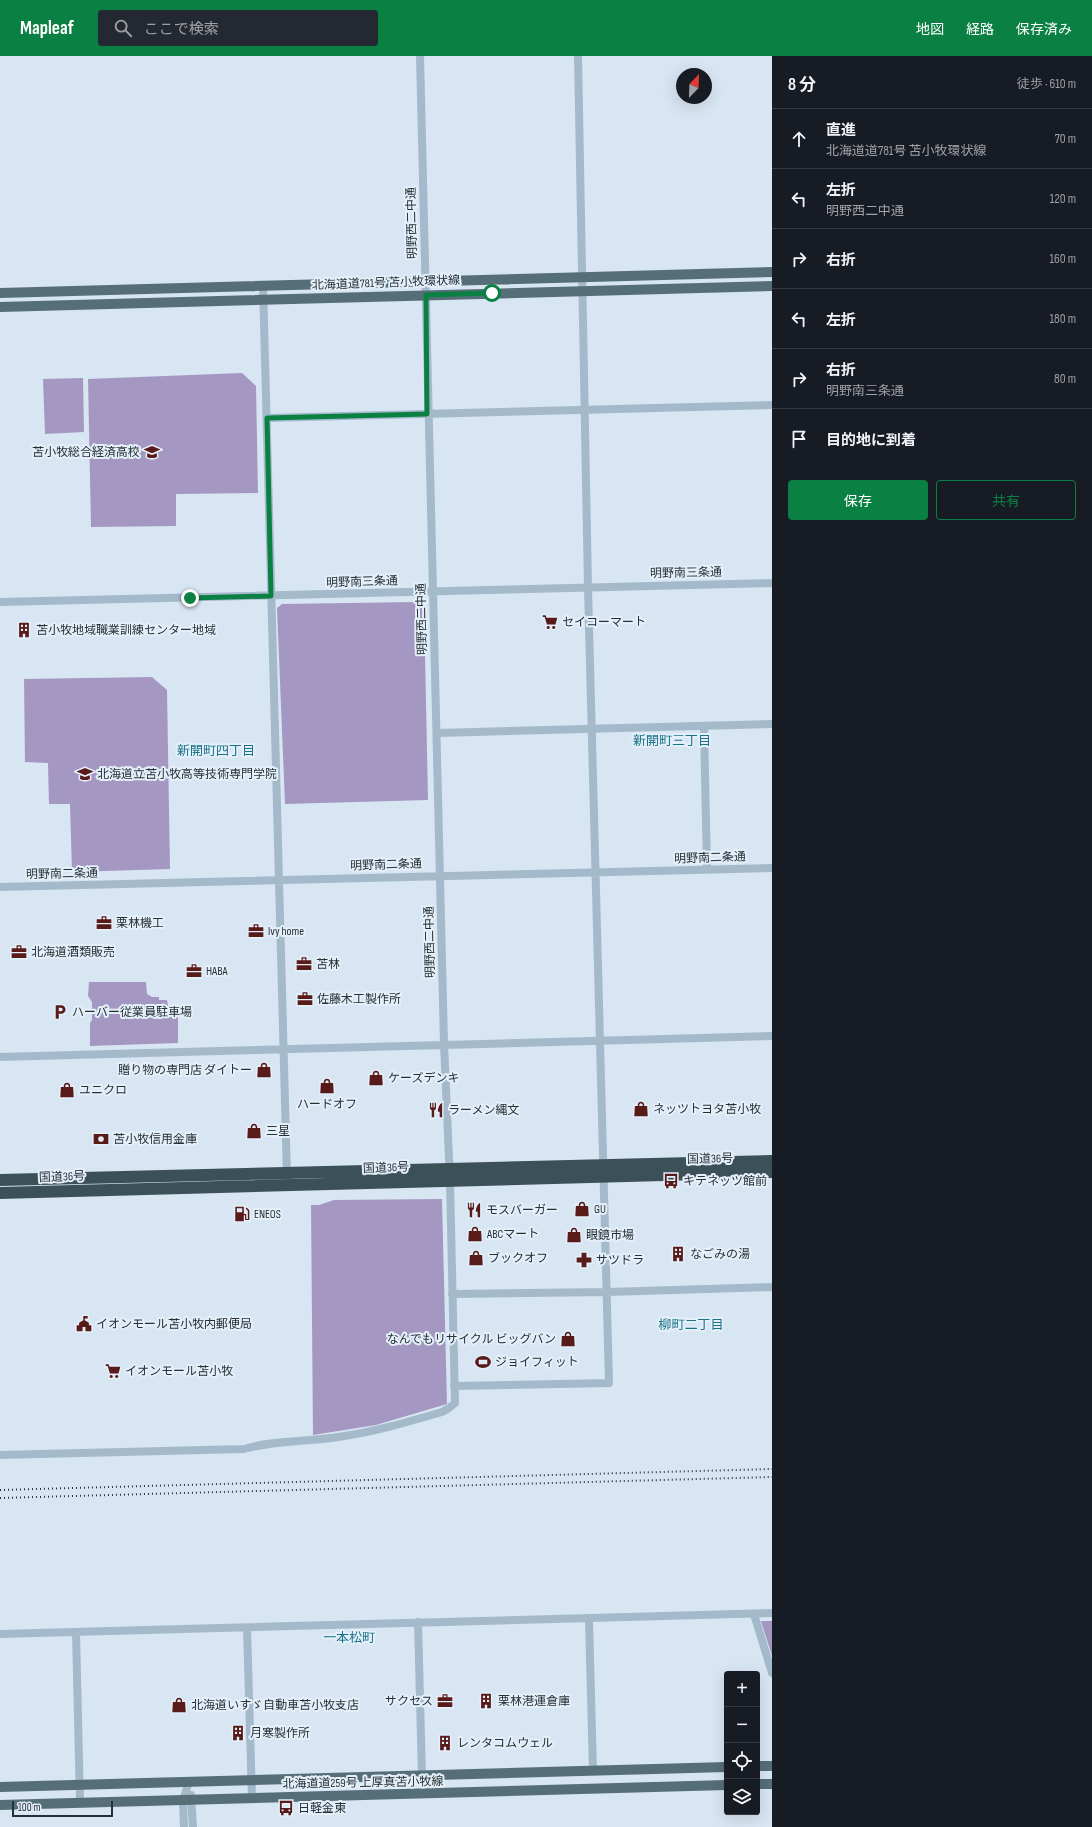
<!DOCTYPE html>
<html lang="ja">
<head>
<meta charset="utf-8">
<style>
	body { margin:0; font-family:"Sofia Sans Condensed","Noto Sans JP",sans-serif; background:#242831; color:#f1f3f6 }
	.controls { position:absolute; right:12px; bottom:12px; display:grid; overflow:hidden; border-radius:4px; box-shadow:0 4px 16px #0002 }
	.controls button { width:36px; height:36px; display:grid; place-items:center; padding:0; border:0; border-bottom:1px solid #363941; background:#171b24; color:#f1f3f6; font:20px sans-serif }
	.compass { position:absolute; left:676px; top:12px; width:36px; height:36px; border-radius:50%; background:#171b24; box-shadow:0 4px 16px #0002; rotate:23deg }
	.scale { position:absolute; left:12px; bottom:10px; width:101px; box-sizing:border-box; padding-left:4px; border:2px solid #263135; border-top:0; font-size:11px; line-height:14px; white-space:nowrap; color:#263135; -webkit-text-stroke:3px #e4effa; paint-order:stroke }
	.stop { position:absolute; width:12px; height:12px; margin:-9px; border:3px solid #0b8043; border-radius:50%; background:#fff }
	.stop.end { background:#0b8043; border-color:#fff; box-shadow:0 1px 4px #0008 }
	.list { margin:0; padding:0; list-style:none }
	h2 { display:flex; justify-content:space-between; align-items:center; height:52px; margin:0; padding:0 16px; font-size:17px }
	h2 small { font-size:13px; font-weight:400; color:#9ea1a6 }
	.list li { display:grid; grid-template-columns:26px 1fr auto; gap:12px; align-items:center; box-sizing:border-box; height:60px; padding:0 16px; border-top:1px solid #363941 }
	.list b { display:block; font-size:15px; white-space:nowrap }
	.list p { margin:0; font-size:13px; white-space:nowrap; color:#9ea1a6 }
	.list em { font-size:13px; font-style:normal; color:#9ea1a6 }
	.actions { display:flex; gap:8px; padding:12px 16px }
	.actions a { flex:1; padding:9px 0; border:1px solid #0b8043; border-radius:4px; text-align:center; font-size:14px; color:#0b8043 }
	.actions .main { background:#0b8043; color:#fff }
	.icon { flex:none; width:22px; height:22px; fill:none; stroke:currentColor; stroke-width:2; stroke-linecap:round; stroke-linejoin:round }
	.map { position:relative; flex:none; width:772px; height:1771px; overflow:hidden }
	header { display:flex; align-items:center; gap:24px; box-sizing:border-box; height:56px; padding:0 20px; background:#0b8043; color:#fff }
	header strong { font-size:19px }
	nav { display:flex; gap:22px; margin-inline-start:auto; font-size:14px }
	.search { width:280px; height:36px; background:#242831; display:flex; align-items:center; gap:10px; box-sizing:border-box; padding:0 14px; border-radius:4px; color:#9ea1a6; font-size:15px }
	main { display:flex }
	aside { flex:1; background:#171b24 }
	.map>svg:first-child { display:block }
	.green { fill:#a498c2 }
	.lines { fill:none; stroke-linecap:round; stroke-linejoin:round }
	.minor { stroke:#a4bacb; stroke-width:8 }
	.major { stroke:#566e78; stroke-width:10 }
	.highway { stroke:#3c5057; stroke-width:12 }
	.rail { stroke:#263135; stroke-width:2; stroke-dasharray:1 3; stroke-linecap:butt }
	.route { stroke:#0b8043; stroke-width:5 }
	.labels { text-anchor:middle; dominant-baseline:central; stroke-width:4; stroke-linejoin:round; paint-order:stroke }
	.street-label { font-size:12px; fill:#263135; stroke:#e4effa }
	.poi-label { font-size:12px; fill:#263135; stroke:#e4effa; text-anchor:start }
	.neighbourhood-label { font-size:13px; fill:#1b7388; stroke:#e4effa }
</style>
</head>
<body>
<header>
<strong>Mapleaf</strong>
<div class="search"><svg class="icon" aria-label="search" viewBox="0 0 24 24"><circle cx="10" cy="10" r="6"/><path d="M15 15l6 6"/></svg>ここで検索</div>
<nav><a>地図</a><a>経路</a><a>保存済み</a></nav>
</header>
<main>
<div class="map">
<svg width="772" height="1771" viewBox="0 0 772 1771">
	<rect width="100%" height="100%" fill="#d8e5f2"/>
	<path class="green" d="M 242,317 L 256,330 L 258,437 L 176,438 L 176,470 L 91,471 L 88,323 Z
		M 83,322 L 84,376 L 45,378 L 43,323 Z
		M 417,546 L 424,550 L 428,744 L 285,748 L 277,552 L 282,548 Z
		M 152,621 L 167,634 L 170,813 L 72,816 L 70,748 L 49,748 L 48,707 L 25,706 L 24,623 Z
		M 89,926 L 146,926 L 147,938 L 152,941 L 159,941 L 159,944 L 167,944 L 168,950 L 174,950 L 178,960 L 178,987 L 90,990 L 90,967 L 92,964 L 92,946 L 88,940 Z
		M 442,1143 L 447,1348 L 376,1369 L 313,1379 L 311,1149 L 319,1149 L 334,1144 Z
		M 761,1565 L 772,1565 L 772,1600 Z"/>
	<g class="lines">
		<path class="minor" d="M 263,230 L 287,1121
			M 267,362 L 772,349
			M 0,546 L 772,527
			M 704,670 L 707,814
			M 437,677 L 772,668
			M 0,831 L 772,812
			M 0,1001 L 772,980
			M 452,1238 L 608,1236 L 772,1231
			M 454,1330 L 609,1327 L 588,532 L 578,0
			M 0,1399 L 244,1393 C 275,1384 306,1386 338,1381 C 374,1376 408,1366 442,1356 L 449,1352 L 455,1347 L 450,1125 L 444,988 L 420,0
			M 754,1558 L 772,1617
			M 589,1563 L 593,1715
			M 418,1566 L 422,1720
			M 247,1572 L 252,1742
			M 76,1576 L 80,1747
			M 0,1578 L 772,1557
			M 191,1739 L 193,1771
			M 184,1771 L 183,1744 L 189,1726"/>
		<path class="major" d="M 0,237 L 772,216
			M 0,251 L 772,230
			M 757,1710 L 772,1710
			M 757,1728 L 772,1728
			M 0,1731 L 727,1711
			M 0,1749 L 727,1729"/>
		<path class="highway" d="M 0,1124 L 772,1105
			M 0,1137 L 772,1116"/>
		<path class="rail" d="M 0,1434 L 772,1413
			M 0,1442 L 772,1421"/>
	</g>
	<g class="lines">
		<path class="route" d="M 190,542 L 271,540 L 267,362 L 427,358 L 426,239 L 492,237"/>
	</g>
	<defs>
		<symbol id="school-bare" viewBox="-9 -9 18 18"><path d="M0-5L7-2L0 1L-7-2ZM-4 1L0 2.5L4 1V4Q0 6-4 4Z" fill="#581b1a" stroke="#e4effa" stroke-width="2.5" paint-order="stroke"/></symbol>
		<symbol id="supermarket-bare" viewBox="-9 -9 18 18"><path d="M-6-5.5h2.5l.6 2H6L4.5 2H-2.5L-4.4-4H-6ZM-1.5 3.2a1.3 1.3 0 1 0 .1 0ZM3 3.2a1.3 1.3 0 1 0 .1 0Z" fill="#581b1a" stroke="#e4effa" stroke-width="2.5" paint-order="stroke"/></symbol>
		<symbol id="building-bare" viewBox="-9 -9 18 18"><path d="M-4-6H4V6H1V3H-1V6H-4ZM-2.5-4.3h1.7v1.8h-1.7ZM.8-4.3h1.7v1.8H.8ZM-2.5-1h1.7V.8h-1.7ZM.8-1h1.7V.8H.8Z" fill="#581b1a" stroke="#e4effa" stroke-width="2.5" paint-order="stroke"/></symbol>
		<symbol id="office-bare" viewBox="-9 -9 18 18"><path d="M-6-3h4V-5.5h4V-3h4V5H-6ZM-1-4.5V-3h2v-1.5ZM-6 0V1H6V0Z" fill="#581b1a" stroke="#e4effa" stroke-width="2.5" paint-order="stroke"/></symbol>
		<symbol id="parking-bare" viewBox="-9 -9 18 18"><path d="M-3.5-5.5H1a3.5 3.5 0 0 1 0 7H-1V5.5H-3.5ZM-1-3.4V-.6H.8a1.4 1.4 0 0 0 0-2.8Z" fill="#581b1a" stroke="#e4effa" stroke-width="2.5" paint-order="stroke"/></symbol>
		<symbol id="shop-bare" viewBox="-9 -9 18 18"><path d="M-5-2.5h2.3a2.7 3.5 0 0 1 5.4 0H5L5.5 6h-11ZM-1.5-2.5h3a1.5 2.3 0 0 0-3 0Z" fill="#581b1a" stroke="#e4effa" stroke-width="2.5" paint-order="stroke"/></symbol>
		<symbol id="restaurant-bare" viewBox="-9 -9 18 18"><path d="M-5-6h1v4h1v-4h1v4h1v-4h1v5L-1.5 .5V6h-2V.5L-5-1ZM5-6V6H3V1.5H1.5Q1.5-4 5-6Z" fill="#581b1a" stroke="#e4effa" stroke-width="2.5" paint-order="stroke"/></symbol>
		<symbol id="bank-bare" viewBox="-9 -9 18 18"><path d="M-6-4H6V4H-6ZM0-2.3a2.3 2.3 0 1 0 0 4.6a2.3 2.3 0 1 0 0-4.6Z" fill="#581b1a" stroke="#e4effa" stroke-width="2.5" paint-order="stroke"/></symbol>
		<symbol id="bus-bare" viewBox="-9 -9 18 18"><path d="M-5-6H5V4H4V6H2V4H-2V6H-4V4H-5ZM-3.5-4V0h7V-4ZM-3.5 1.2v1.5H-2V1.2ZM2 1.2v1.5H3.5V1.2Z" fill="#581b1a" stroke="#e4effa" stroke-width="2.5" paint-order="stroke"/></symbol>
		<symbol id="fuel-bare" viewBox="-9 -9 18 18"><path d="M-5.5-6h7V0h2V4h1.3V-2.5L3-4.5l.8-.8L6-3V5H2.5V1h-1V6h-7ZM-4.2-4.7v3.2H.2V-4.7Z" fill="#581b1a" stroke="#e4effa" stroke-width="2.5" paint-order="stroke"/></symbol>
		<symbol id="pharmacy-bare" viewBox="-9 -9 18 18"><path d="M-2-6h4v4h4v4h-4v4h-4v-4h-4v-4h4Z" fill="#581b1a" stroke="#e4effa" stroke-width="2.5" paint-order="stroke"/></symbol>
		<symbol id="civic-bare" viewBox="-9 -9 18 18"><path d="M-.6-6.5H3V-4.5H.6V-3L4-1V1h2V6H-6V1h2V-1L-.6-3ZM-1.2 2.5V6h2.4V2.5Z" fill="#581b1a" stroke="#e4effa" stroke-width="2.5" paint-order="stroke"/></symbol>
		<symbol id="stadium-bare" viewBox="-9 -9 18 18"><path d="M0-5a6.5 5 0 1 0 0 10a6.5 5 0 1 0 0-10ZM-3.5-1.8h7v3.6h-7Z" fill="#581b1a" stroke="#e4effa" stroke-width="2.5" paint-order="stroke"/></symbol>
	</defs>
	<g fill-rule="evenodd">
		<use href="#school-bare" x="141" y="385" width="22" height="22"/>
		<use href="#supermarket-bare" x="539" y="555" width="22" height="22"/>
		<use href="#building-bare" x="13" y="563" width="22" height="22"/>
		<use href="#school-bare" x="74" y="707" width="22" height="22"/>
		<use href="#office-bare" x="93" y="856" width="22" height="22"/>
		<use href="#office-bare" x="245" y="864" width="22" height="22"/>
		<use href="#office-bare" x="8" y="885" width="22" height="22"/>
		<use href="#office-bare" x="293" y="897" width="22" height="22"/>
		<use href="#office-bare" x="183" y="904" width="22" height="22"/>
		<use href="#office-bare" x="294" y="932" width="22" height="22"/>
		<use href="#parking-bare" x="49" y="945" width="22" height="22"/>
		<use href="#shop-bare" x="253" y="1003" width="22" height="22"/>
		<use href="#shop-bare" x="365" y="1011" width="22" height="22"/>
		<use href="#shop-bare" x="316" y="1019" width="22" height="22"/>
		<use href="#shop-bare" x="56" y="1023" width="22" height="22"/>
		<use href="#shop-bare" x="630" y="1042" width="22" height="22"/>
		<use href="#restaurant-bare" x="425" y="1043" width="22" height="22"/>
		<use href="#shop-bare" x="243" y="1064" width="22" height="22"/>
		<use href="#bank-bare" x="90" y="1072" width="22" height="22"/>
		<use href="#bus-bare" x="660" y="1114" width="22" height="22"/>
		<use href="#shop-bare" x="571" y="1142" width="22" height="22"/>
		<use href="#restaurant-bare" x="463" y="1143" width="22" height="22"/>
		<use href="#fuel-bare" x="231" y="1147" width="22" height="22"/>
		<use href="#shop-bare" x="464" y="1167" width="22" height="22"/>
		<use href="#shop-bare" x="563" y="1168" width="22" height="22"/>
		<use href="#building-bare" x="667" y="1187" width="22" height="22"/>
		<use href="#shop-bare" x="465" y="1191" width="22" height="22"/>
		<use href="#pharmacy-bare" x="573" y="1193" width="22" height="22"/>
		<use href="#civic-bare" x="73" y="1257" width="22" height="22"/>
		<use href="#shop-bare" x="557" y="1272" width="22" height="22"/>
		<use href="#stadium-bare" x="472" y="1295" width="22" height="22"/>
		<use href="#supermarket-bare" x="102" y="1304" width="22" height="22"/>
		<use href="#office-bare" x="434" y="1634" width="22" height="22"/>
		<use href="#building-bare" x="475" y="1634" width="22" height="22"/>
		<use href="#shop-bare" x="168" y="1638" width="22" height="22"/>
		<use href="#building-bare" x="227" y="1666" width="22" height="22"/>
		<use href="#building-bare" x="434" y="1676" width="22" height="22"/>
		<use href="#bus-bare" x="275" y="1741" width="22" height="22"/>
	</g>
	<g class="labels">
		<g class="street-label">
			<text transform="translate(412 167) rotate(-91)">明野西二中通</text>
			<text transform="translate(386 227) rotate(-2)">北海道道781号 苫小牧環状線</text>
			<text transform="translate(686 517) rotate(-1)">明野南三条通</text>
			<text transform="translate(362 526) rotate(-2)">明野南三条通</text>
			<text transform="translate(422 563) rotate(-91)">明野西二中通</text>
			<text transform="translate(710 802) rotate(-2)">明野南二条通</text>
			<text transform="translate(386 809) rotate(-2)">明野南二条通</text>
			<text transform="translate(62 818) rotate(-1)">明野南二条通</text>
			<text transform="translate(430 886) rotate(-91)">明野西二中通</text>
			<text transform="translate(710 1103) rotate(-1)">国道36号</text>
			<text transform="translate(386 1112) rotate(-2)">国道36号</text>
			<text transform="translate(62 1121) rotate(-2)">国道36号</text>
			<text transform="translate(363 1727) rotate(-1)">北海道道259号 上厚真苫小牧線</text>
		</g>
		<g class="poi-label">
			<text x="140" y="396" text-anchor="end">苫小牧総合経済高校</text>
			<text x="562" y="566">セイコーマート</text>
			<text x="36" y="574">苫小牧地域職業訓練センター地域</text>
			<text x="97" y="718">北海道立苫小牧高等技術専門学院</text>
			<text x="116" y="867">栗林機工</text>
			<text x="268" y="875">lvy home</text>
			<text x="31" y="896">北海道酒類販売</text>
			<text x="316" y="908">苫林</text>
			<text x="206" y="915">HABA</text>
			<text x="317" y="943">佐藤木工製作所</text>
			<text x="72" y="956">ハーバー従業員駐車場</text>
			<text x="252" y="1014" text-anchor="end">贈り物の専門店 ダイトー</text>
			<text x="388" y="1022">ケーズデンキ</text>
			<text x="79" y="1034">ユニクロ</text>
			<text x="327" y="1048" text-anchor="middle">ハードオフ</text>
			<text x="653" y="1053">ネッツトヨタ苫小牧</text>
			<text x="448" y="1054">ラーメン縄文</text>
			<text x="266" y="1075">三星</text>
			<text x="113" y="1083">苫小牧信用金庫</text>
			<text x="683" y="1125">キテネッツ館前</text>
			<text x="594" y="1153">GU</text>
			<text x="486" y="1154">モスバーガー</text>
			<text x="254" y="1158">ENEOS</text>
			<text x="487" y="1178">ABCマート</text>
			<text x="586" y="1179">眼鏡市場</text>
			<text x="690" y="1198">なごみの湯</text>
			<text x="488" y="1202">ブックオフ</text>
			<text x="596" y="1204">サツドラ</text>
			<text x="96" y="1268">イオンモール苫小牧内郵便局</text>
			<text x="556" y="1283" text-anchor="end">なんでもリサイクル ビッグバン</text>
			<text x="495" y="1306">ジョイフィット</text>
			<text x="125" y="1315">イオンモール苫小牧</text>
			<text x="433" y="1645" text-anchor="end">サクセス</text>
			<text x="498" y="1645">栗林港運倉庫</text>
			<text x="191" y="1649">北海道いすゞ自動車苫小牧支店</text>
			<text x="250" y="1677">月寒製作所</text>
			<text x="457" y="1687">レンタコムウェル</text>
			<text x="298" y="1752">日軽金東</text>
		</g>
		<g class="neighbourhood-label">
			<text x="672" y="685">新開町三丁目</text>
			<text x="216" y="695">新開町四丁目</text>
			<text x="691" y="1269">柳町二丁目</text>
			<text x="349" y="1582">一本松町</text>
		</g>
	</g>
</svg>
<div class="controls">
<button>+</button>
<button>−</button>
<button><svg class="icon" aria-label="locate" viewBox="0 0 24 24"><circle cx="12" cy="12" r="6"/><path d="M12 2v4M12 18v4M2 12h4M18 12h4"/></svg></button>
<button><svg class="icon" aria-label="layers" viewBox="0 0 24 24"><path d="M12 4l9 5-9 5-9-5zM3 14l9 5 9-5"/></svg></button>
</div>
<svg class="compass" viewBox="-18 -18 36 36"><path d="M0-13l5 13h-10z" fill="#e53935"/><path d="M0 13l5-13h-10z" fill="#9ea1a6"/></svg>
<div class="scale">100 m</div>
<div class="stop" style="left:492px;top:237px"></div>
<div class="stop end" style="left:190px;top:542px"></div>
</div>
<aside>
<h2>8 分<small>徒歩 · 610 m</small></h2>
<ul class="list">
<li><svg class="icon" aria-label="ahead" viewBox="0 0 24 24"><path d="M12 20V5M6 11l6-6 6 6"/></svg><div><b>直進</b><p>北海道道781号 苫小牧環状線</p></div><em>70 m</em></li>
<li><svg class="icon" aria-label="left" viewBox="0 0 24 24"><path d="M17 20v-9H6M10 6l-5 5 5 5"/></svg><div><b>左折</b><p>明野西二中通</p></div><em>120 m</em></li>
<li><svg class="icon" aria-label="right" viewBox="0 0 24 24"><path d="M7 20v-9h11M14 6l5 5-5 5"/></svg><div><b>右折</b></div><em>160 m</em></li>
<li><svg class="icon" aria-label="left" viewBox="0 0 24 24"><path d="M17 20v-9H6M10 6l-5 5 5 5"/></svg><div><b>左折</b></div><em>180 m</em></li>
<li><svg class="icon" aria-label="right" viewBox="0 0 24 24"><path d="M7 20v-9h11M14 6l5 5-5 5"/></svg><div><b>右折</b><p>明野南三条通</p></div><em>80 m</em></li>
<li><svg class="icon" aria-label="arrive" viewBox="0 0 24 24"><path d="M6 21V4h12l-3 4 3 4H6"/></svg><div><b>目的地に到着</b></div></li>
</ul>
<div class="actions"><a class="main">保存</a><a>共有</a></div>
</aside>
</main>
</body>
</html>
